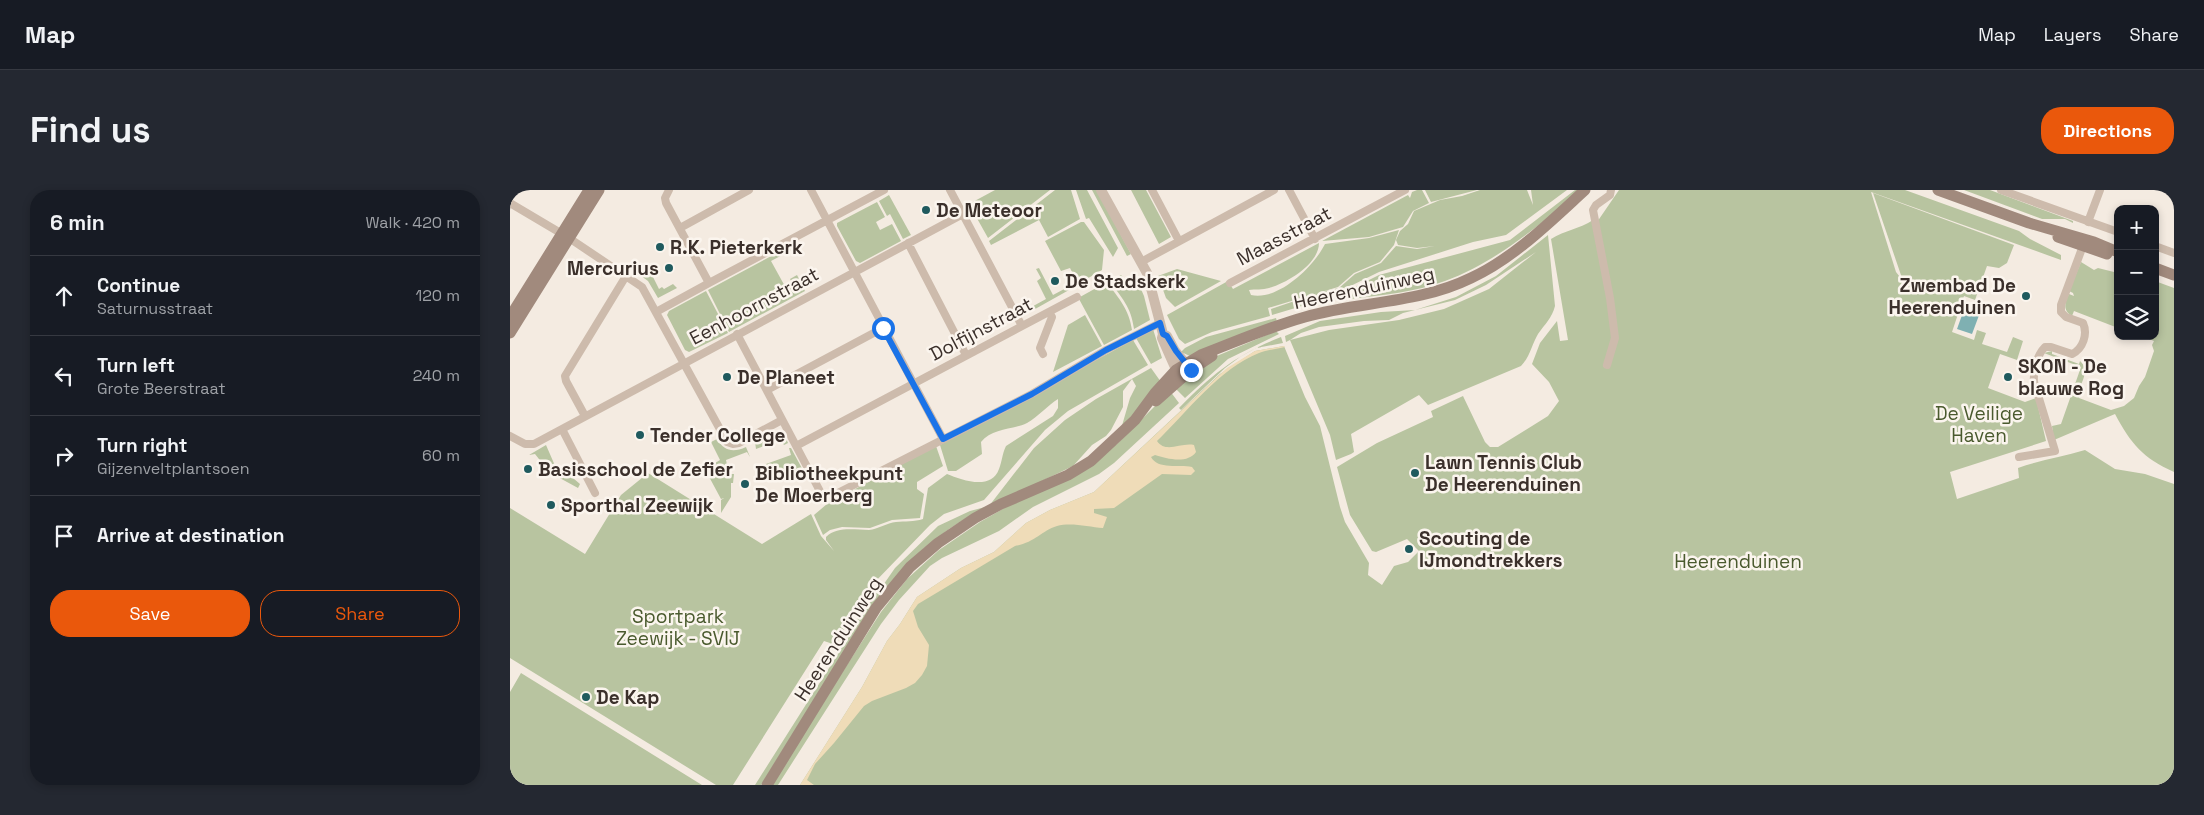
<!DOCTYPE html>
<html lang="en">
<head>
<meta charset="utf-8">
<style>
	body { margin:0; font-family:"Space Grotesk",sans-serif; background:#242831; color:#f1f3f6 }
	.controls { position:absolute; right:15px; top:15px; display:grid; overflow:hidden; border-radius:10px; box-shadow:0 2px 8px #0003 }
	.controls button { width:45px; height:45px; display:grid; place-items:center; padding:0; border:0; border-bottom:1px solid #363941; background:#171b24; color:#f1f3f6; font:25px sans-serif }
	.stop { position:absolute; width:15px; height:15px; margin:-11px; border:4px solid #1a73e8; border-radius:50%; background:#fff }
	.stop.end { background:#1a73e8; border-color:#fff; box-shadow:0 1px 5px #0008 }
	.list { margin:0; padding:0; list-style:none }
	h2 { display:flex; justify-content:space-between; align-items:center; height:65px; margin:0; padding:0 20px; font-size:21px }
	h2 small { font-size:16px; font-weight:400; color:#9ea1a6 }
	.list li { display:grid; grid-template-columns:32px 1fr auto; gap:15px; align-items:center; box-sizing:border-box; height:80px; padding:0 20px; border-top:1px solid #363941 }
	.list b { display:block; font-size:19px; white-space:nowrap }
	.list p { margin:0; font-size:16px; white-space:nowrap; color:#9ea1a6 }
	.list em { font-size:16px; font-style:normal; color:#9ea1a6 }
	.actions { display:flex; gap:10px; padding:15px 20px }
	.actions a { flex:1; padding:11px 0; border:1px solid #ea580c; border-radius:20px; text-align:center; font-size:18px; color:#ea580c }
	.actions .main { background:#ea580c; color:#fff }
	.icon { flex:none; width:28px; height:28px; fill:none; stroke:currentColor; stroke-width:2; stroke-linecap:round; stroke-linejoin:round }
	.map { position:relative; flex:none; width:1664px; height:595px; overflow:hidden; border-radius:20px }
	header { display:flex; align-items:center; gap:30px; box-sizing:border-box; height:70px; padding:0 25px; background:#171b24; border-bottom:1px solid #363941 }
	header strong { font-size:24px }
	nav { display:flex; gap:28px; margin-inline-start:auto; font-size:18px }
	.intro { display:flex; align-items:center; justify-content:space-between; box-sizing:border-box; height:120px; padding:0 30px }
	h1 { margin:0; font-size:35px }
	.button { padding:12px 22px; border-radius:20px; background:#ea580c; color:#fff; font-size:18px; font-weight:700 }
	main { display:flex; gap:30px; padding:0 30px }
	aside { flex:1; background:#171b24; border-radius:20px; box-shadow:0 2px 8px #0003 }
	.map>svg:first-child { display:block }
	.green { fill:#b8c4a0; fill-rule:evenodd }
	.sand { fill:#efdcb8 }
	.water { fill:#7fb0b2 }
	.lines { fill:none; stroke-linecap:round; stroke-linejoin:round }
	.minor { stroke:#cdbbac; stroke-width:8 }
	.tertiary { stroke:#cdbbac; stroke-width:10 }
	.secondary { stroke:#a18a7d; stroke-width:11 }
	.route { stroke:#1a73e8; stroke-width:6 }
	.poi-dot { fill:#1f5a5e; stroke:#fbf5ee; stroke-width:2 }
	.labels { text-anchor:middle; dominant-baseline:central; stroke-width:5; stroke-linejoin:round; paint-order:stroke }
	.poi-label { font-size:19px; font-weight:bold; fill:#3b302b; stroke:#fbf5ee; text-anchor:start }
	.street-label { font-size:19px; fill:#3b302b; stroke:#fbf5ee }
	.park-label { font-size:19px; fill:#4a5a2e; stroke:#fbf5ee }
</style>
</head>
<body>
<header>
<strong>Map</strong>
<nav><a>Map</a><a>Layers</a><a>Share</a></nav>
</header>
<div class="intro"><h1>Find us</h1><a class="button">Directions</a></div>
<main>
<aside>
<h2>6 min<small>Walk · 420 m</small></h2>
<ul class="list">
<li><svg class="icon" aria-label="ahead" viewBox="0 0 24 24"><path d="M12 20V5M6 11l6-6 6 6"/></svg><div><b>Continue</b><p>Saturnusstraat</p></div><em>120 m</em></li>
<li><svg class="icon" aria-label="left" viewBox="0 0 24 24"><path d="M17 20v-9H6M10 6l-5 5 5 5"/></svg><div><b>Turn left</b><p>Grote Beerstraat</p></div><em>240 m</em></li>
<li><svg class="icon" aria-label="right" viewBox="0 0 24 24"><path d="M7 20v-9h11M14 6l5 5-5 5"/></svg><div><b>Turn right</b><p>Gijzenveltplantsoen</p></div><em>60 m</em></li>
<li><svg class="icon" aria-label="arrive" viewBox="0 0 24 24"><path d="M6 21V4h12l-3 4 3 4H6"/></svg><div><b>Arrive at destination</b></div></li>
</ul>
<div class="actions"><a class="main">Save</a><a>Share</a></div>
</aside>
<div class="map">
<svg width="1664" height="595" viewBox="0 0 1664 595">
	<rect width="100%" height="100%" fill="#f4ebe1"/>
	<path class="green" d="M 485,0 L 540,0 L 478,48 L 459,14 Z
		M 545,0 L 561,0 L 570,29 L 538,47 L 529,30 L 481,55 L 479,51 Z
		M 566,0 L 577,0 L 608,58 L 603,67 L 579,28 L 576,29 Z
		M 582,0 L 587,0 L 621,64 L 617,66 Z
		M 621,0 L 636,0 L 661,47 L 649,54 Z
		M 907,0 L 912,0 L 919,13 L 903,21 L 893,37 L 859,47 L 812,51 L 898,5 L 900,8 L 902,2 Z
		M 915,0 L 967,0 L 921,12 Z
		M 970,0 L 1017,0 L 1023,15 L 1021,0 L 1057,0 L 996,45 L 963,52 L 869,82 L 812,110 L 762,125 L 761,119 L 811,102 L 829,98 L 845,84 L 871,73 L 886,56 L 907,59 L 925,56 L 907,58 L 888,55 L 886,50 L 890,41 L 898,34 L 904,21 L 930,10 L 952,6 Z
		M 1065,0 L 1072,0 C 1030,34 987,72 935,91 C 905,102 873,105 841,109 L 845,97 L 869,85 L 1000,50 Z
		M 1109,0 L 1395,0 L 1509,41 L 1520,49 L 1551,65 L 1551,70 L 1361,2 L 1386,82 L 1393,91 L 1363,3 L 1504,55 L 1497,73 L 1489,78 L 1477,76 L 1465,110 L 1454,106 L 1442,142 L 1464,150 L 1467,140 L 1476,143 L 1472,154 L 1497,162 L 1503,147 L 1513,151 L 1507,170 L 1490,164 L 1478,198 L 1515,212 L 1526,208 L 1536,251 L 1440,282 L 1447,309 L 1509,288 L 1508,278 C 1530,270 1552,267 1575,260 L 1605,279 L 1635,284 L 1664,294 L 1664,595 L 290,595 L 352,497 L 377,451 L 390,434 L 407,407 L 451,378 L 484,362 L 516,333 L 540,320 L 584,302 L 710,184 L 745,161 L 774,156 L 795,207 L 810,236 L 830,317 L 835,332 L 859,373 L 858,385 L 872,395 L 884,376 L 898,372 L 909,361 L 897,349 L 866,362 L 862,361 L 840,325 L 827,277 L 867,253 L 923,227 L 921,221 L 953,206 L 975,252 L 980,257 L 988,257 L 1038,226 L 1049,211 L 1039,192 L 1022,174 L 1030,153 L 1047,131 L 1050,151 L 1058,150 L 1041,49 C 1055,40 1070,39 1083,30 L 1085,35 Z
		M 1454,0 L 1480,0 L 1563,31 L 1563,33 L 1555,29 L 1532,29 Z
		M 379,5 L 401,45 L 393,49 L 380,24 L 377,26 L 369,11 Z
		M 367,12 L 375,27 L 366,32 L 370,40 L 382,34 L 391,51 L 350,73 L 346,71 L 327,36 L 327,33 Z
		M 571,32 L 574,32 L 594,60 L 592,80 L 568,94 L 560,78 L 551,81 L 535,51 Z
		M 889,40 L 884,55 L 870,72 L 844,83 L 828,97 L 758,118 L 760,126 L 702,142 L 675,154 L 669,149 L 657,125 L 718,91 L 723,99 L 809,53 C 809,74 777,93 759,98 C 753,100 745,99 739,100 L 741,105 C 769,111 804,76 815,54 L 859,48 Z
		M 1038,45 L 1045,116 C 1042,128 1035,134 1028,144 C 1022,154 1020,167 1011,176 L 918,215 L 909,205 L 841,244 L 844,262 L 841,264 L 826,270 L 820,245 L 780,150 L 776,152 L 775,146 L 810,131 L 871,122 L 905,120 L 946,107 L 986,86 ZM 1026,62 L 979,99 L 934,119 L 889,130 L 819,140 L 780,150 L 791,143 L 809,137 L 854,131 L 879,130 L 893,123 L 945,110 L 976,95 Z
		M 280,56 L 282,60 L 261,71 L 277,100 L 284,96 L 280,89 L 287,85 L 295,101 L 219,142 L 198,100 Z
		M 1571,72 L 1584,80 L 1588,78 L 1608,83 L 1608,138 L 1564,121 L 1562,126 C 1552,120 1555,112 1559,104 L 1564,106 L 1563,103 L 1559,101 Z
		M 136,73 L 149,99 L 152,97 L 154,99 L 163,94 L 167,98 L 148,108 L 138,91 L 127,83 Z
		M 529,78 L 543,105 L 558,97 L 559,100 L 518,123 L 516,120 L 536,109 L 527,91 L 531,88 L 526,79 Z
		M 667,79 L 711,91 L 665,117 L 656,108 L 648,86 Z
		M 611,85 L 618,94 L 627,90 L 634,106 L 640,130 L 624,139 C 621,116 612,109 600,91 Z
		M 1645,91 L 1664,98 L 1664,282 C 1633,268 1621,254 1605,224 L 1544,250 L 1542,236 L 1551,234 L 1571,177 L 1534,163 L 1542,161 L 1542,164 L 1569,174 L 1570,171 C 1580,179 1572,192 1568,202 L 1570,203 L 1569,208 L 1601,220 L 1614,216 L 1624,208 L 1629,196 L 1635,187 L 1644,161 L 1642,155 L 1644,151 L 1631,146 L 1645,146 Z
		M 597,92 C 609,109 619,119 622,140 L 594,155 L 569,109 L 570,107 Z
		M 196,101 L 218,143 L 179,162 L 175,160 L 157,125 L 159,121 Z
		M 575,125 L 592,156 L 543,182 L 558,135 Z
		M 766,128 L 767,132 L 680,166 L 671,162 L 675,158 L 696,147 Z
		M 643,139 L 652,168 L 641,174 L 626,148 Z
		M 766,141 L 769,144 L 718,169 L 675,208 L 664,197 L 702,168 Z
		M 771,147 L 773,153 L 746,158 L 730,167 L 715,178 L 671,220 L 669,218 C 702,184 727,164 771,147 Z
		M 623,150 L 638,175 L 558,221 L 535,240 L 474,310 L 434,324 L 420,335 L 361,396 L 351,409 L 323,460 L 320,453 L 314,451 L 223,595 L 206,595 L 0,468 L 0,318 L 75,364 L 111,305 L 138,283 L 252,354 L 301,324 L 311,346 L 324,361 L 316,350 L 316,347 C 327,336 345,340 359,340 C 368,339 377,333 386,332 C 395,331 404,332 413,329 L 418,298 L 437,284 C 452,290 481,301 489,279 C 492,272 492,264 496,256 L 543,226 L 548,218 L 548,209 C 538,215 528,227 517,233 C 503,240 482,238 471,252 L 472,264 L 446,281 L 438,281 L 430,255 Z
		M 641,178 L 651,192 L 611,239 L 620,208 L 626,196 L 622,189 L 613,201 L 613,217 L 601,240 L 596,246 L 582,255 L 563,276 L 461,325 L 439,339 L 413,359 L 294,526 L 251,595 L 245,595 L 328,464 L 358,410 L 369,401 L 385,378 L 428,336 L 460,321 L 479,316 L 524,258 L 555,230 L 586,209 Z
		M 660,201 L 669,213 L 604,273 L 589,284 L 523,317 L 489,341 L 432,368 L 420,376 L 389,410 L 371,434 L 268,595 L 260,595 L 371,422 L 397,389 L 429,360 L 470,332 L 607,254 Z
		M 269,240 L 273,242 L 278,253 L 274,255 L 271,250 L 246,259 L 245,252 Z
		M 207,249 C 214,261 223,263 236,257 L 240,267 L 237,262 L 216,270 L 218,280 L 219,280 L 221,284 L 224,284 L 223,293 L 221,293 L 221,307 L 211,323 L 211,310 L 214,308 L 211,309 L 197,283 L 199,282 L 197,278 L 210,270 L 201,252 Z
		M 36,255 L 46,278 L 50,277 L 70,294 L 68,298 L 35,280 L 36,278 L 25,264 L 19,265 Z
		M 426,256 L 433,276 L 407,292 L 407,299 L 414,304 L 410,328 L 382,330 L 360,338 L 332,337 L 320,340 L 313,345 L 304,325 L 317,314 Z
		M 279,258 L 281,258 L 295,284 L 293,288 L 291,289 L 290,284 L 263,284 L 267,281 L 263,274 L 258,277 L 256,274 L 281,265 Z
		M 11,483 L 192,595 L 0,595 L 0,502 Z"/>
	<path class="sand" d="M 774,156 L 775,157 C 767,159 756,160 749,163 C 710,178 677,222 647,251 C 656,264 671,252 684,255 L 686,262 C 678,274 657,269 645,265 L 641,267 C 648,280 669,274 682,277 L 685,281 L 681,285 L 652,284 L 604,318 L 584,319 L 584,323 L 597,327 L 593,338 C 579,337 561,332 547,336 C 531,341 526,352 505,356 L 408,414 L 403,421 L 408,437 L 419,455 L 417,476 L 412,485 L 405,493 L 396,498 L 362,511 L 354,516 L 324,553 L 305,574 L 297,590 L 304,595 L 290,595 L 352,497 L 377,451 L 390,434 L 407,407 L 451,378 L 484,362 L 516,333 L 540,320 L 584,302 L 717,178 L 745,161 Z"/>
	<path class="water" d="M 1456,114 L 1471,120 L 1462,144 L 1447,139 Z"/>
	<g class="lines">
		<path class="minor" d="M 301,0 L 433,249
			M 440,0 L 512,136
			M 642,0 L 669,51
			M 779,0 L 805,49
			M 1491,0 L 1608,42
			M 0,13 L 59,48 L 132,97 L 217,252 L 223,254 L 229,253 L 272,230
			M 1578,32 L 1590,0
			M 170,38 L 239,0
			M 398,53 L 456,165
			M 1645,56 L 1664,63
			M 631,72 L 764,0
			M 199,93 L 374,0
			M 720,93 L 895,0
			M 146,122 L 199,93 L 156,13 L 155,8 L 159,0
			M 227,144 L 312,305 L 318,308 L 522,204 L 596,160 L 650,133
			M 533,164 L 530,158 L 542,127 L 539,122
			M 1097,175 L 1105,148 L 1100,108 L 1083,20 L 1086,15 L 1100,5 L 1101,0
			M 257,200 L 373,138
			M 75,226 L 56,191 L 55,186 L 116,86
			M 52,239 L 85,303
			M 0,246 L 15,254 L 24,254 L 453,24
			M 286,256 L 567,107
			M 1509,267 L 1545,261 L 1524,192 C 1523,180 1527,165 1535,157 L 1541,157 L 1562,164 C 1573,159 1578,144 1573,133 L 1556,127 L 1551,122 L 1551,115 L 1574,53"/>
		<path class="tertiary" d="M 591,0 L 637,83 L 653,144 L 652,148 L 664,175 L 670,185
			M 654,145 L 657,146 L 665,161 L 681,180"/>
		<path class="secondary" d="M 1428,0 L 1519,33 L 1584,52 L 1608,62
			M 1548,47 L 1597,64
			M 1645,78 L 1664,85
			M 0,127 L 79,0
			M 0,143 L 89,0
			M 646,211 L 681,180 L 702,166
			M 257,595 L 366,418 L 400,377 L 428,353 L 465,328 L 491,314 L 558,285 L 581,271 L 625,230 L 645,203 L 666,180 L 691,165 C 725,152 759,137 795,127 C 850,111 908,114 961,88 C 1004,68 1040,32 1075,0"/>
	</g>
	<g class="lines">
		<path class="route" d="M 373,138 L 433,249 L 522,204 L 596,160 L 650,133 L 653,144 L 657,146 L 666,161 L 681,180"/>
	</g>
	<g class="poi-dot">
		<circle cx="416" cy="20" r="5"/>
		<circle cx="150" cy="57" r="5"/>
		<circle cx="159" cy="78" r="5"/>
		<circle cx="545" cy="91" r="5"/>
		<circle cx="1516" cy="106" r="5"/>
		<circle cx="217" cy="187" r="5"/>
		<circle cx="1498" cy="187" r="5"/>
		<circle cx="130" cy="245" r="5"/>
		<circle cx="18" cy="279" r="5"/>
		<circle cx="905" cy="283" r="5"/>
		<circle cx="235" cy="294" r="5"/>
		<circle cx="41" cy="315" r="5"/>
		<circle cx="899" cy="359" r="5"/>
		<circle cx="76" cy="507" r="5"/>
	</g>
	<g class="labels">
		<g class="poi-label">
			<text x="426" y="20">De Meteoor</text>
			<text x="160" y="57">R.K. Pieterkerk</text>
			<text x="149" y="78" text-anchor="end">Mercurius</text>
			<text x="555" y="91">De Stadskerk</text>
			<text x="1506" y="95" text-anchor="end">Zwembad De<tspan x="1506" dy="22">Heerenduinen</tspan></text>
			<text x="1508" y="176">SKON - De<tspan x="1508" dy="22">blauwe Rog</tspan></text>
			<text x="227" y="187">De Planeet</text>
			<text x="140" y="245">Tender College</text>
			<text x="915" y="272">Lawn Tennis Club<tspan x="915" dy="22">De Heerenduinen</tspan></text>
			<text x="28" y="279">Basisschool de Zefier</text>
			<text x="245" y="283">Bibliotheekpunt<tspan x="245" dy="22">De Moerberg</tspan></text>
			<text x="51" y="315">Sporthal Zeewijk</text>
			<text x="909" y="348">Scouting de<tspan x="909" dy="22">IJmondtrekkers</tspan></text>
			<text x="86" y="507">De Kap</text>
		</g>
		<g class="street-label">
			<text transform="translate(774 46) rotate(-28)">Maasstraat</text>
			<text transform="translate(854 98) rotate(-12)">Heerenduinweg</text>
			<text transform="translate(244 116) rotate(-28)">Eenhoornstraat</text>
			<text transform="translate(471 139) rotate(-28)">Dolfijnstraat</text>
			<text transform="translate(328 449) rotate(-57)">Heerenduinweg</text>
		</g>
		<g class="park-label">
			<text x="1469" y="223">De Veilige<tspan x="1469" dy="22">Haven</tspan></text>
			<text x="1228" y="371">Heerenduinen</text>
			<text x="168" y="426">Sportpark<tspan x="168" dy="22">Zeewijk - SVIJ</tspan></text>
		</g>
	</g>
</svg>
<div class="controls">
<button>+</button>
<button>−</button>
<button><svg class="icon" aria-label="layers" viewBox="0 0 24 24"><path d="M12 4l9 5-9 5-9-5zM3 14l9 5 9-5"/></svg></button>
</div>
<div class="stop" style="left:373px;top:138px"></div>
<div class="stop end" style="left:681px;top:180px"></div>
</div>
</main>
</body>
</html>
